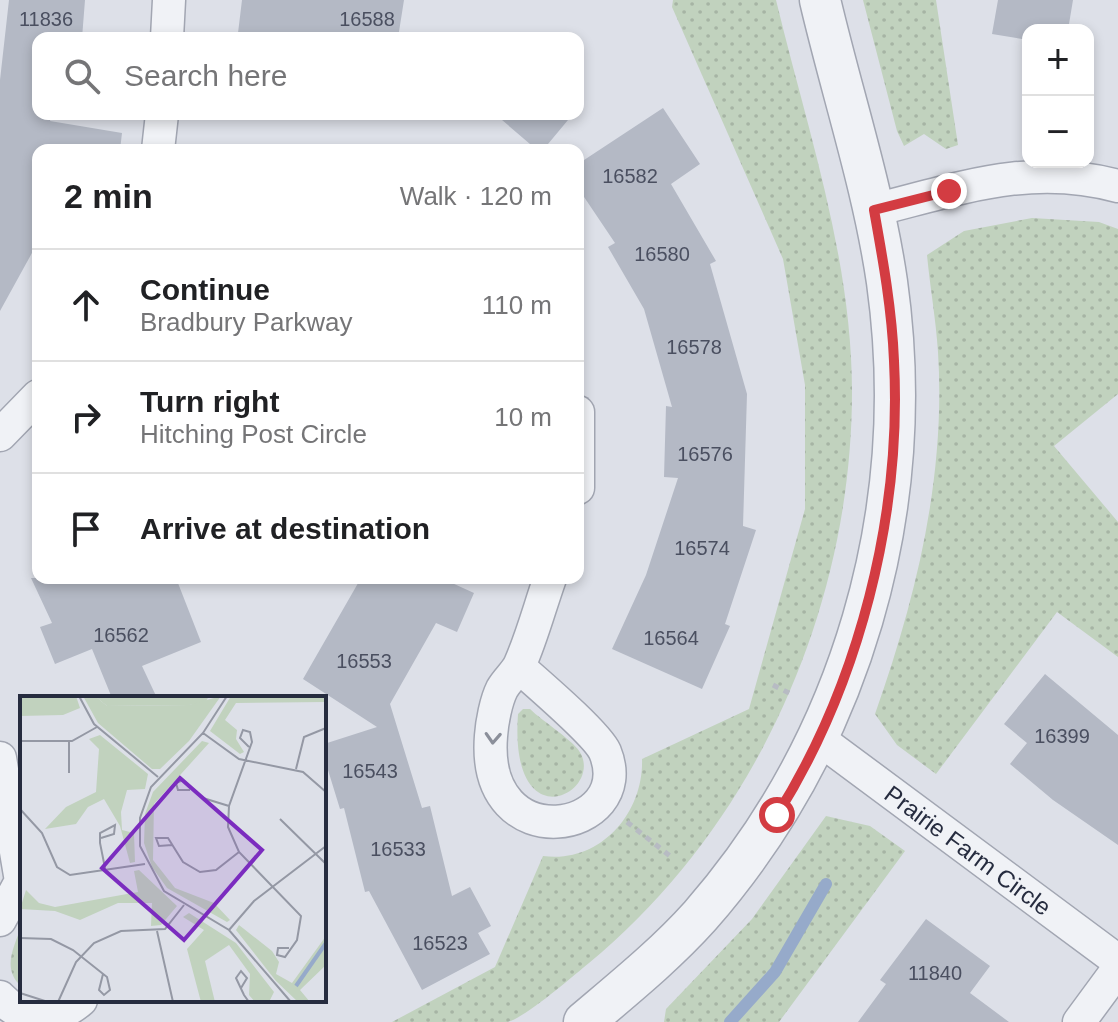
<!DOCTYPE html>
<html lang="en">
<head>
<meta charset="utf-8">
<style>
	body { margin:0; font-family:Helvetica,sans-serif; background:#f6f6f6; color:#202124 }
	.controls { position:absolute; right:24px; top:24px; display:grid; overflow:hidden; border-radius:16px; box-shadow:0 4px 12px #0003 }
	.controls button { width:72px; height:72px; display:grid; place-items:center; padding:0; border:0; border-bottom:2px solid #e0e0e0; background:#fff; color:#202124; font:40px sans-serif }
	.stop { position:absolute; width:24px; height:24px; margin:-18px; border:6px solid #d33c42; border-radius:50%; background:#fff }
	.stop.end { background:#d33c42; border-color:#fff; box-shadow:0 2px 8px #0008 }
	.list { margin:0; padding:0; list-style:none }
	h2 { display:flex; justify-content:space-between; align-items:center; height:104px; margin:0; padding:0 32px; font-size:34px }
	h2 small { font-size:26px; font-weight:400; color:#757577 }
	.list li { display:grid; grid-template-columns:52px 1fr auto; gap:24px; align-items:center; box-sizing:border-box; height:112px; padding:0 32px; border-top:2px solid #e0e0e0 }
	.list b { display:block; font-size:30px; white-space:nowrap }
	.list p { margin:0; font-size:26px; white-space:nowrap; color:#757577 }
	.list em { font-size:26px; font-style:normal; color:#757577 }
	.icon { flex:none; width:44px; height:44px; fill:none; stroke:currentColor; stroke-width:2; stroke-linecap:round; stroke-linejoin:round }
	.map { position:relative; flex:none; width:1118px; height:1022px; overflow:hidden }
	.search { position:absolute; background:#fff; box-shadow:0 4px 12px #0003; left:32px; top:32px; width:552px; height:88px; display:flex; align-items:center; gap:20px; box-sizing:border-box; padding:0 28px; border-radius:16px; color:#757577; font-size:30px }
	.panel { position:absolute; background:#fff; box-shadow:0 4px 12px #0003; left:32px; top:144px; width:552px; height:440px; border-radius:16px }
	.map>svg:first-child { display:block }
	.grass { fill:url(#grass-dots) }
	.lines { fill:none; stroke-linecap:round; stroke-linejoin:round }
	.stream { stroke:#96aaca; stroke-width:12 }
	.building { fill:#b4b9c5 }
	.minor-casing { stroke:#a2a6b2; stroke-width:35 }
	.tertiary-casing { stroke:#a2a6b2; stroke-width:43 }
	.path { stroke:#b7bbc3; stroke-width:5; stroke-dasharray:6 6; stroke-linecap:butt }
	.minor { stroke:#f0f2f6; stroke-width:32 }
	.tertiary { stroke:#f0f2f6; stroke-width:40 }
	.oneway { stroke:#8b8f9a }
	.route { stroke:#d33c42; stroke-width:10 }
	.labels { text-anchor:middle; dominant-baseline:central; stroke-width:6; stroke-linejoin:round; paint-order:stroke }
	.number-label { font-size:20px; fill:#4a4f60 }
	.street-label { font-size:24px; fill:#262c3f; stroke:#edeff5 }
	.inset-river { fill:none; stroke:#96aaca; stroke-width:4 }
	.inset-road { fill:none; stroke:#9498a4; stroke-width:2 }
	.view { fill:#7b2cbf; fill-opacity:0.15; stroke:#7b2cbf; stroke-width:4 }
	.inset-edge { fill:none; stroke:#262c3f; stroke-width:4 }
</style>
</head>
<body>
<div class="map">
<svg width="1118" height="1022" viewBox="0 0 1118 1022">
	<defs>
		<pattern id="grass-dots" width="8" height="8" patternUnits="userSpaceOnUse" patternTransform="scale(2)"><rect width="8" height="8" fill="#c1d2be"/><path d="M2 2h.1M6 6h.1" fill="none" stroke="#a6b4a4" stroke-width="1.8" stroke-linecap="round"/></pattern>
	</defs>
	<rect width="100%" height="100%" fill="#dde0e8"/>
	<path class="grass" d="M 673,0 L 776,0 C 807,129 852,258 852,392 C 852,607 756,825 589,963 C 573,976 524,1019 507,1022 C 473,1022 427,1022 392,1022 L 495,967 L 543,856 C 600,864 644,813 642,759 L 749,709 L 805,509 L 805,385 L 783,259 L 672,7 Z
		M 863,0 L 936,0 L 958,145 L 946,149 L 924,134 L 904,146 L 897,131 Z
		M 1032,218 L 1099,222 L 1118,229 L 1118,394 L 1054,446 L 1118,522 L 1118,657 L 1057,612 L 936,774 L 897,745 L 875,714 C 916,598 946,477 938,352 C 936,320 930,287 927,255 L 964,231 Z
		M 523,709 L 530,709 C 542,721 576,742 581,754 C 601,795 509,840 518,714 Z
		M 826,816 L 870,826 L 905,851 L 779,1022 L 664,1022 L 666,1009 L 752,919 Z
		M 22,925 L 22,987 C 1,969 14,947 22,925 Z"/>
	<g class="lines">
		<path class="stream" d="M 730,1022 L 775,972 L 826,884"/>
	</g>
	<path class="building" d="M 9,0 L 85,0 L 82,38 L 38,38 L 38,114 L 52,114 L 50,121 L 122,133 L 120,150 L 38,150 L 38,242 L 0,311 L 0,80 Z
		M 242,0 L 404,0 L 398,38 L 262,38 L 238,33 Z
		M 998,0 L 1073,0 L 1068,30 L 1028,30 L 1028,40 L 992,34 Z
		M 663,108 L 700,164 L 671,184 L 716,261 L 710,264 L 747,394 L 743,526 L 756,530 L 725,624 L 730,626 L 702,689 L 612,649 L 646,575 L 678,478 L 664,477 L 666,406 L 672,407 L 644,309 L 608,247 L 615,243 L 578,188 L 578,164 Z
		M 495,114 L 573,114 L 543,150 L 537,150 Z
		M 31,578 L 176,578 L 201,642 L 142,666 L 157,698 L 112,698 L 92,649 L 55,664 L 40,627 L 52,623 Z
		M 361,578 L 441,578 L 474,593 L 457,632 L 436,623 L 390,704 L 422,808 L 430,806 L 452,896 L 470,887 L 491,926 L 478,933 L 490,954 L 422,990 L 369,891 L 365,892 L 344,808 L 340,809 L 324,757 L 324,744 L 377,727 L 303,679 Z
		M 1045,674 L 1118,735 L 1118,845 L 1053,800 L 1010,764 L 1027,743 L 1004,724 Z
		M 926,919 L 990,966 L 970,993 L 1009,1022 L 858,1022 L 886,984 L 880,980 Z"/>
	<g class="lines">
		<defs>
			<g id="minor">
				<path d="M 167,38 L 169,0"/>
				<path d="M 158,150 L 162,114"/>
				<path d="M 874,210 C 959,189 1030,162 1118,186"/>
				<path d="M 578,412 L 578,488"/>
				<path d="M 0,435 L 38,396"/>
				<path d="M 519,667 C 537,683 597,734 605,752 C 638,833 481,862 491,736 C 492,722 496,701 502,689 C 507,680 516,673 520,664 C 532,637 540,606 550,578"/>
				<path id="s1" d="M 819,739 L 1118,961"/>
				<path d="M 0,758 L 21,881 L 0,920"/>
				<path d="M 0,997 C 23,1022 56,1022 81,1000"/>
				<path d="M 1079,1022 L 1118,969"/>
			</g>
			<path id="tertiary" d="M 584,1022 C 624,988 665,955 700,916 C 852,742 919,511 887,282 C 873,186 842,94 820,0"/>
		</defs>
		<use href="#minor" class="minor-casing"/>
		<use href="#tertiary" class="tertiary-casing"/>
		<path class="path" d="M 773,685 L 793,695
			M 627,822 L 670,856"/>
		<use href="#minor" class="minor"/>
		<use href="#tertiary" class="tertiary"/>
	</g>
	<defs><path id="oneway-chevron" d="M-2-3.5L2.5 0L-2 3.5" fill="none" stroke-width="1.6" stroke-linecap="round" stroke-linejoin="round" transform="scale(2)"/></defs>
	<use class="oneway" href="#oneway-chevron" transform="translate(493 738) rotate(93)"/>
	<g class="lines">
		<path class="route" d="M 777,815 C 859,684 902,516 894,361 C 892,310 883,260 874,210 L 949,191"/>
	</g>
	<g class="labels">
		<g class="number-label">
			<text x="46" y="19">11836</text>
			<text x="367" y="19">16588</text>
			<text x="630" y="176">16582</text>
			<text x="662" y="254">16580</text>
			<text x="694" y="347">16578</text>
			<text x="705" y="454">16576</text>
			<text x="702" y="548">16574</text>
			<text x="121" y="635">16562</text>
			<text x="671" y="638">16564</text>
			<text x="364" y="661">16553</text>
			<text x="1062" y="736">16399</text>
			<text x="370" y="771">16543</text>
			<text x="398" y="849">16533</text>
			<text x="440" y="943">16523</text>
			<text x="935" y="973">11840</text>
		</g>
		<g class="street-label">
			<text stroke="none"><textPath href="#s1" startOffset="186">Prairie Farm Circle</textPath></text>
		</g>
	</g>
	<g transform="translate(20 696)">
		<rect width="306" height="306" fill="#dde0e8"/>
		<path d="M 0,0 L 56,0 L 60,12 L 43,19 L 0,20 ZM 75,0 L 189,0 L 185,7 L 169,9 L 87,10 ZM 211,0 L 306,0 L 306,6 L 216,7 L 205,24 L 217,34 L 216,43 L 224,56 L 220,58 L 190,35 ZM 80,39 L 128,78 L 125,93 L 107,94 L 101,116 L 102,134 L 114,137 L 115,166 L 110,167 L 100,130 L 84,103 L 68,111 L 56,128 L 25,133 L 46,111 L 76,96 L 79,53 L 69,43 ZM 182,45 L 189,47 L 134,108 L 133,164 L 155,192 L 194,207 L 210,224 L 207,226 L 147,192 L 132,171 L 124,147 L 125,118 L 133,96 ZM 119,174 L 157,210 L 141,229 L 131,230 L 132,207 L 98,207 L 60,224 L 35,215 L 0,213 L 6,194 L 19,207 L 35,211 L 118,196 L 114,175 ZM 169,217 L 216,247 L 254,296 L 249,306 L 235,306 L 229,299 L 230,278 L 209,249 L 185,265 L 195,306 L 181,306 L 167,253 L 184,234 L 163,221 ZM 219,229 L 252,255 L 259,266 L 256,278 L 272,287 L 306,240 L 306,269 L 280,294 L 290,306 L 278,306 L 256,285 L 216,234 Z" fill="#c1d2be"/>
		<path d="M 63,0 L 75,0 L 87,10 L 169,9 L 201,0 L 169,45 L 140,73 L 132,73 L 78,27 Z" fill="#c1d2be"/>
		<path class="inset-river" d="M 276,290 L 306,247"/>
		<path class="inset-road" d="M 59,0 L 74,28 L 138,81M 207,0 L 183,37 L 131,91 L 120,122 L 120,150 L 144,195 L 209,234 L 271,306M 183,37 L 219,63 L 283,76 L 306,96M 0,45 L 52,45 L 77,31M 229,51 L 220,42 L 223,34 L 230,36 L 232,46 L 209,110 L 208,131 L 219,156 L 281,220 L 277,244 L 265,261 L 257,259 L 258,252 L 269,252M 276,73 L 284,41 L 306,32M 49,77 L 49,46M 170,94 L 158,94 L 156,87 L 163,84 L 183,102 L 209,110M 0,113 L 22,137 L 37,171 L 50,179 L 125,168M 260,123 L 306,168M 81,142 L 94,138 L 95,129 L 80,137 L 80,147 L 86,177M 152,149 L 139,150 L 136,142 L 148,142 L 163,166 L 180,176 L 196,174 L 219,156M 209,234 L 234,205 L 306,150M 137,235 L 153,306M 0,242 L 31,243 L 53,254 L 87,281 L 90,294 L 84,299 L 79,294 L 83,278M 221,292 L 227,282 L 221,275 L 216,282 L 224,299 L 229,306M 0,297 L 28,306M 38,306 L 56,266 L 74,247 L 101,235 L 145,233 L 164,209"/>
		<path class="view" d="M 160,82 L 242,154 L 164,244 L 82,172 Z"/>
		<rect width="306" height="306" class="inset-edge"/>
	</g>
</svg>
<div class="controls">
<button>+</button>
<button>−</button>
</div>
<div class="stop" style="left:777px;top:815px"></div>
<div class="stop end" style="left:949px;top:191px"></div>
<div class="search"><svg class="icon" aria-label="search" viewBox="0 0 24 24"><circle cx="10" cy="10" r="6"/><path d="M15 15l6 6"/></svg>Search here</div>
<section class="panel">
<h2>2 min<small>Walk · 120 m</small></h2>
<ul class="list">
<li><svg class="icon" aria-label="ahead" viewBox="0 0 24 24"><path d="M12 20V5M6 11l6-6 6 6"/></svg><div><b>Continue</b><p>Bradbury Parkway</p></div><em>110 m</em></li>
<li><svg class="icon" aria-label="right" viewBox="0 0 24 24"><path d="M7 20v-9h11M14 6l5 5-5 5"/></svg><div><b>Turn right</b><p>Hitching Post Circle</p></div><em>10 m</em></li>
<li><svg class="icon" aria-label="arrive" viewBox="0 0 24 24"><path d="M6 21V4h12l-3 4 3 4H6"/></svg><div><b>Arrive at destination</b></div></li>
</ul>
</section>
</div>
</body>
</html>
